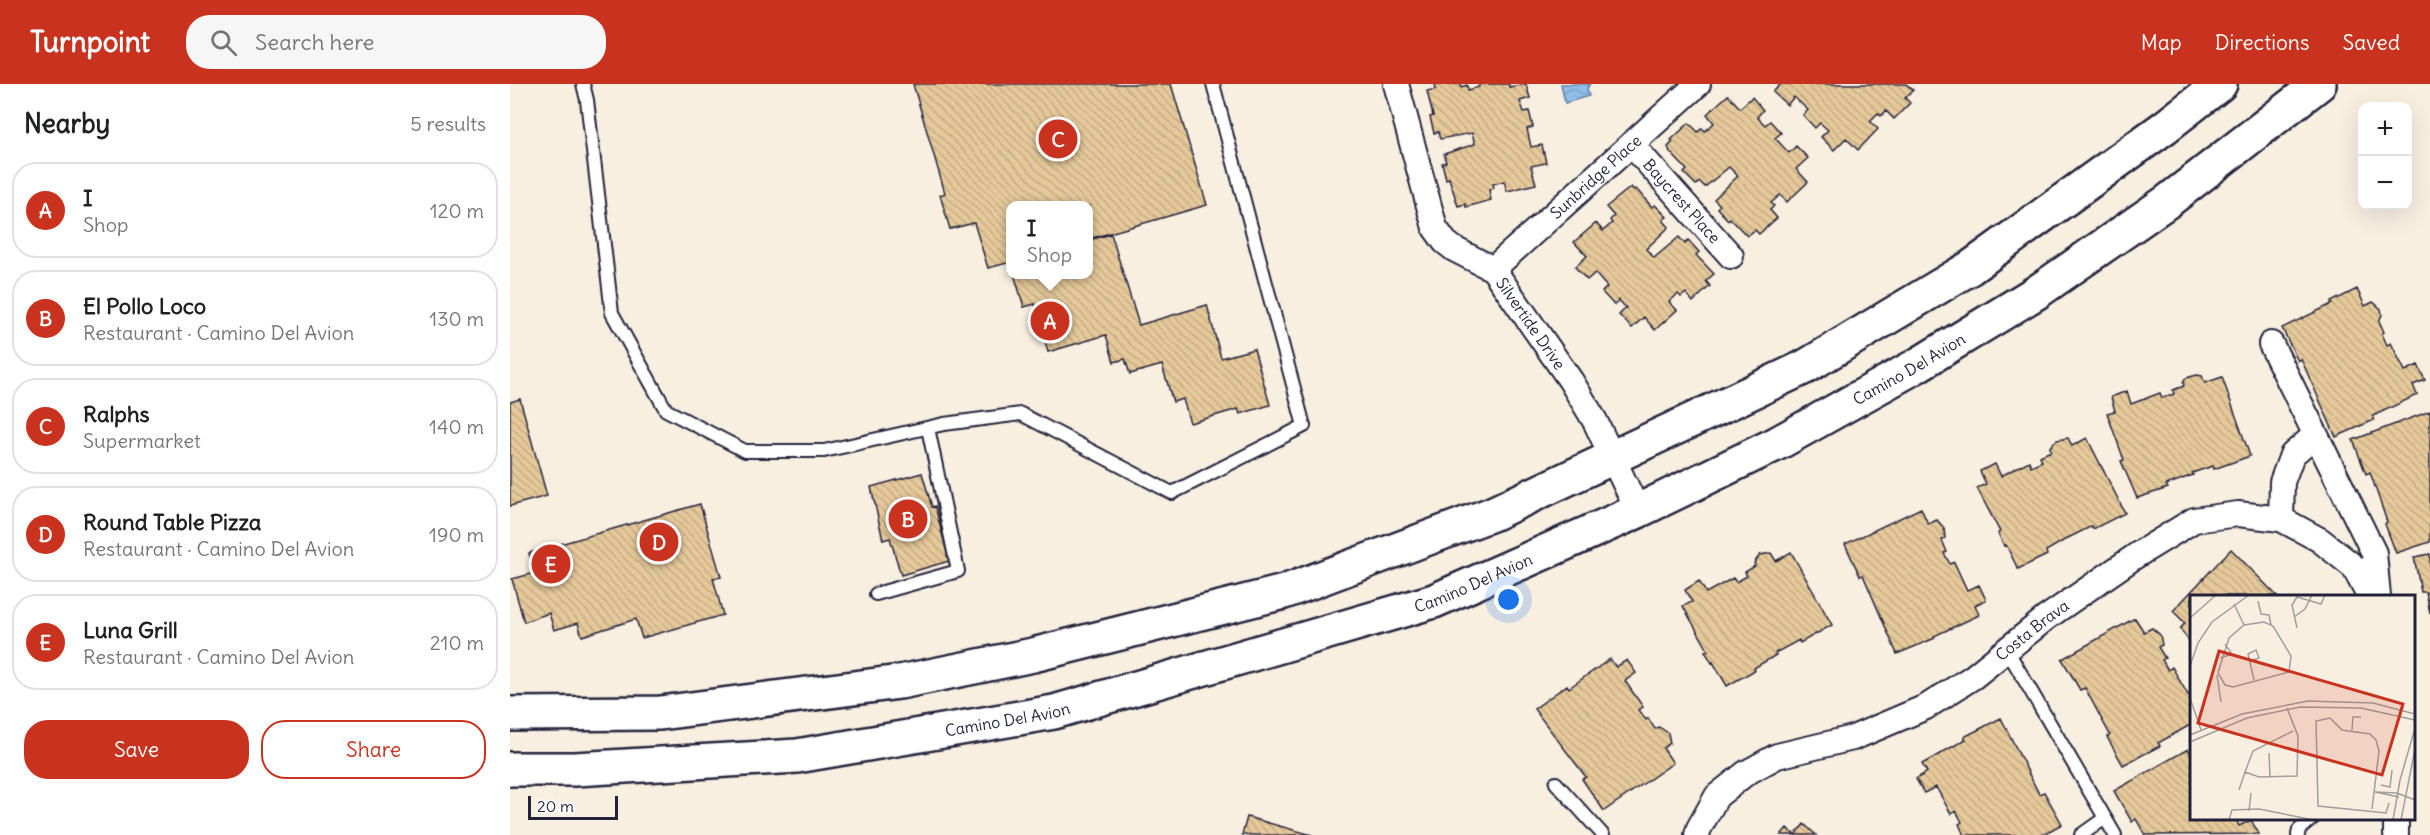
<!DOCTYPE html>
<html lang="en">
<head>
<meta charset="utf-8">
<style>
	body { margin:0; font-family:Delius,sans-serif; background:#f6f6f6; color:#202124 }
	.controls { position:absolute; right:18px; top:18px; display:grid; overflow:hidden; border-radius:12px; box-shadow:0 6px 24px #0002 }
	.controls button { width:54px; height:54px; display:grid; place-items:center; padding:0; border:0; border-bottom:2px solid #e0e0e0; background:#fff; color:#202124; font:30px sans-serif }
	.scale { position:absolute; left:18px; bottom:15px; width:90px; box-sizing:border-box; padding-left:6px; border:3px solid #22223b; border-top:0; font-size:16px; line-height:21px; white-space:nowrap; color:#22223b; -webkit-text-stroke:4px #fff; paint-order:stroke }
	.you { position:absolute; left:999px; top:516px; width:21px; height:21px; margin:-15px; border:4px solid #fff; border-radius:50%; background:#1a73e8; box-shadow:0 0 0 9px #1a73e833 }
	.badge { display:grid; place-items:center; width:39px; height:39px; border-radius:50%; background:#c8321e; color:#fff; font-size:20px; font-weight:700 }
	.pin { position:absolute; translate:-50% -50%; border:3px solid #fff; box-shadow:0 2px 6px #0006 }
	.popup { position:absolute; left:496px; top:117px; width:87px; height:78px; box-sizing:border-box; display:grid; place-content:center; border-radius:12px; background:#fff; filter:drop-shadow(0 2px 4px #0005); font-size:20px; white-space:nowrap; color:#757577 }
	.popup b { font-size:22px; color:#202124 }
	.popup::after { content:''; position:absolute; left:50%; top:100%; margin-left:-12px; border:12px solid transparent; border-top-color:#fff }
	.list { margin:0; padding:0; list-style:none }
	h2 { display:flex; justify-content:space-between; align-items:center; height:78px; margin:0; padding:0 24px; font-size:26px }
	h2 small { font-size:20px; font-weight:400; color:#757577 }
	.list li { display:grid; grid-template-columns:39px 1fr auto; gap:18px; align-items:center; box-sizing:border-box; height:96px; margin:0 12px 12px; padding:0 12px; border:2px solid #e0e0e0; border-radius:24px }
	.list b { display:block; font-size:22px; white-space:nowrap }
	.list p { margin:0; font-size:20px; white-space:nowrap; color:#757577 }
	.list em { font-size:20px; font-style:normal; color:#757577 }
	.actions { display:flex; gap:12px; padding:18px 24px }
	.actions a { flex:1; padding:14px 0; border:2px solid #c8321e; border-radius:24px; text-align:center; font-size:21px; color:#c8321e }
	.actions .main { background:#c8321e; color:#fff }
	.icon { flex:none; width:33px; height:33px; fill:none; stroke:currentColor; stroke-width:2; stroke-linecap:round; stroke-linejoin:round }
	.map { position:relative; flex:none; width:1920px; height:751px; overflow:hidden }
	header { display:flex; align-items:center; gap:36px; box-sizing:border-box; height:84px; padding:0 30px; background:#c8321e; color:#fff }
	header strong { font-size:28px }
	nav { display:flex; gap:33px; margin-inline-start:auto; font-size:21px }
	.search { width:420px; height:54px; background:#f6f6f6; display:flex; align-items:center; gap:15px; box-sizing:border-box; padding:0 21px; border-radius:24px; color:#757577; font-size:22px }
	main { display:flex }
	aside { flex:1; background:#fff }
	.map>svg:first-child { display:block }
	.water { fill:url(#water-waves); stroke:#6380a3; stroke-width:1.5 }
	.building { fill:url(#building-back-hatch); stroke:#22223b; stroke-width:1.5 }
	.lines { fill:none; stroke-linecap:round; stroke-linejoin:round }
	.service-casing { stroke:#22223b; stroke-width:16 }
	.minor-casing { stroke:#22223b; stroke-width:28 }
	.secondary-casing { stroke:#22223b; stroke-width:38 }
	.service { stroke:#fff; stroke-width:12 }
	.minor { stroke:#fff; stroke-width:24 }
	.secondary { stroke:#fff; stroke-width:33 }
	.labels { text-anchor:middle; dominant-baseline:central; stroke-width:4.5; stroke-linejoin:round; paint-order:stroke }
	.street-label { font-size:16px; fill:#22223b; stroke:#fff }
	.inset-road { fill:none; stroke:#a29d9f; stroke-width:1.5 }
	.view { fill:#c8321e; fill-opacity:0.15; stroke:#c8321e; stroke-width:3 }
	.inset-edge { fill:none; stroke:#22223b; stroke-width:3 }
</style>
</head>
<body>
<header>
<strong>Turnpoint</strong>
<div class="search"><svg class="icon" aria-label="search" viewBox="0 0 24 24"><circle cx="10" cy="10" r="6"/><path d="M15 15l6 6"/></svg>Search here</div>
<nav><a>Map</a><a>Directions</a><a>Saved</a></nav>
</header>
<main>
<aside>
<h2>Nearby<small>5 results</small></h2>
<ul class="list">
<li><span class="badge">A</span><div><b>I</b><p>Shop</p></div><em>120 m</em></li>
<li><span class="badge">B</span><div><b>El Pollo Loco</b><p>Restaurant · Camino Del Avion</p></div><em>130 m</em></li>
<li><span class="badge">C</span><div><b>Ralphs</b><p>Supermarket</p></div><em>140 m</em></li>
<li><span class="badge">D</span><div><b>Round Table Pizza</b><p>Restaurant · Camino Del Avion</p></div><em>190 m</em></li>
<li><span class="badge">E</span><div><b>Luna Grill</b><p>Restaurant · Camino Del Avion</p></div><em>210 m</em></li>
</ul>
<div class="actions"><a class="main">Save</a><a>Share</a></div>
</aside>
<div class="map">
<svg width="1920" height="751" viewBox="0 0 1920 751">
	<defs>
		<pattern id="water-waves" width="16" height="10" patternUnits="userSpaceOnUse" patternTransform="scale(1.5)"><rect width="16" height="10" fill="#8ebee9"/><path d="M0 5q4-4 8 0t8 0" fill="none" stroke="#7aa3c9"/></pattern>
		<pattern id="building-back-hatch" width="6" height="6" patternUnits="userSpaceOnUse" patternTransform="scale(1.5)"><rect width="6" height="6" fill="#e6c99a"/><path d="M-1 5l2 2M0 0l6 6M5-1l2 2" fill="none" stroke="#c5ac86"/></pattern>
	</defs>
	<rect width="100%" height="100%" fill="#f8efe1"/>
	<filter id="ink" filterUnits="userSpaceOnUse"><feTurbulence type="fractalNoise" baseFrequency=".0167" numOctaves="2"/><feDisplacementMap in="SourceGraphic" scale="12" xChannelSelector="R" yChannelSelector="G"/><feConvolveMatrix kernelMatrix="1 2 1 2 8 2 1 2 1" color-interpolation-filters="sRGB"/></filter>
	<g filter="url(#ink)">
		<path class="water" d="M 1051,0 L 1080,0 L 1077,4 L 1079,12 L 1055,19 Z"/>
		<path class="building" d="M 403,0 L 661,0 L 697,121 L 579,155 L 579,122 L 501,122 L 501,178 L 478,184 L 464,139 L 440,145 L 430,111 L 435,109 Z
			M 925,0 L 951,0 L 951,3 L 957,1 L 958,6 L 969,3 L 969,0 L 999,0 L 999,3 L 1016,0 L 1020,14 L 1010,17 L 1014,28 L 1019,27 L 1023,43 L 1017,45 L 1021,63 L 1032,61 L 1036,79 L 1021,82 L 1026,100 L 997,107 L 994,97 L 983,100 L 984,104 L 979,106 L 981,116 L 956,123 L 955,120 L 948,122 L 939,94 L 936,95 L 932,79 L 936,78 L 934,70 L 965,60 L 962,49 L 930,55 L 928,48 L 924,49 L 920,33 L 923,32 L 917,7 L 926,5 Z
			M 1271,0 L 1396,0 L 1403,6 L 1395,14 L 1400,19 L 1384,35 L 1376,27 L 1371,32 L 1368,29 L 1360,37 L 1368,45 L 1348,66 L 1336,54 L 1324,66 L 1311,53 L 1318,46 L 1310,39 L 1305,44 L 1293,31 L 1298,26 L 1284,13 L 1277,21 L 1263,8 Z
			M 1218,11 L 1230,24 L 1242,13 L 1253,26 L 1247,33 L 1255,41 L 1260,37 L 1271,49 L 1265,54 L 1279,69 L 1286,62 L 1298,74 L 1286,85 L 1298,98 L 1277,118 L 1270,111 L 1261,119 L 1264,122 L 1260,126 L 1267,134 L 1249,150 L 1245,146 L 1237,152 L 1220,134 L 1218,136 L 1207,124 L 1210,121 L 1204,115 L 1228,92 L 1219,83 L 1195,103 L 1190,98 L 1186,101 L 1174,89 L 1177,86 L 1160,68 L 1158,63 L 1163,58 L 1161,56 L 1179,39 L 1188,48 L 1192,44 L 1195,47 L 1204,39 L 1197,30 Z
			M 1121,103 L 1124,106 L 1126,105 L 1142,123 L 1145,121 L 1157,133 L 1153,136 L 1159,143 L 1136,165 L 1144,174 L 1169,153 L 1175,160 L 1178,156 L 1189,168 L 1186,171 L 1204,190 L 1196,197 L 1200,202 L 1183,218 L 1176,209 L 1171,213 L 1168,210 L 1159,218 L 1167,226 L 1145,246 L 1134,233 L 1122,244 L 1109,231 L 1116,224 L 1109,216 L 1104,221 L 1092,208 L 1097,203 L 1085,189 L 1077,196 L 1065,183 L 1077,172 L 1064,158 L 1086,139 L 1093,147 L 1102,139 L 1100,136 L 1104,132 L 1096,123 Z
			M 601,150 L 629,241 L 697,221 L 711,274 L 744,265 L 760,321 L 730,330 L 728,325 L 680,339 L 673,315 L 663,318 L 652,281 L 620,290 L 615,275 L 604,278 L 596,251 L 538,268 L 525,220 L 514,223 L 504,190 L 579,190 L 579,156 Z
			M 1847,205 L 1855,222 L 1863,218 L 1871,225 L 1872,231 L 1869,237 L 1874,248 L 1872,250 L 1877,261 L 1881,259 L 1895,287 L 1908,281 L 1915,296 L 1903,301 L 1907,311 L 1863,332 L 1864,336 L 1826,353 L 1791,275 L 1788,277 L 1772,244 L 1822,220 L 1821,218 Z
			M 1687,291 L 1692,292 L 1695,299 L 1712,293 L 1740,372 L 1704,385 L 1703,382 L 1682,389 L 1683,391 L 1656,401 L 1658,404 L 1627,414 L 1611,377 L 1614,376 L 1597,329 L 1605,327 L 1601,313 L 1617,307 L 1621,320 L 1650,309 L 1652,314 L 1664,310 L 1663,306 L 1674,302 L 1673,298 L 1676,294 Z
			M 10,315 L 37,412 L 0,422 L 0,318 Z
			M 1920,327 L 1920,458 L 1886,469 L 1875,440 L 1877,438 L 1860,388 L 1856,390 L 1843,356 Z
			M 1558,354 L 1562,362 L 1577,354 L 1615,429 L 1583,445 L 1582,442 L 1558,454 L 1536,467 L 1537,471 L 1508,485 L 1496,461 L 1494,462 L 1488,449 L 1490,448 L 1467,404 L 1476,400 L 1470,387 L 1485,380 L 1491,392 L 1519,377 L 1521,382 L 1532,377 L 1530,372 L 1541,367 L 1540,363 L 1543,359 L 1547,356 Z
			M 412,389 L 422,423 L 425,422 L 439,477 L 391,491 L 380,454 L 373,456 L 361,403 Z
			M 190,420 L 211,493 L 203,494 L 213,531 L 132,554 L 126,535 L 72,552 L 68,539 L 44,546 L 39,529 L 14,538 L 2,495 L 25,489 L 19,469 Z
			M 1411,424 L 1418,440 L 1427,436 L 1434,444 L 1435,454 L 1432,456 L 1437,468 L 1434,469 L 1440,480 L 1444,478 L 1457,506 L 1469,501 L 1476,516 L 1465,521 L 1469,531 L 1424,552 L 1425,554 L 1387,570 L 1353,491 L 1350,492 L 1335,460 Z
			M 1721,465 L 1767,512 L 1682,512 L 1682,557 L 1679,557 L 1670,545 L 1675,539 L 1663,527 Z
			M 1281,468 L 1322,541 L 1290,559 L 1289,556 L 1265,569 L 1266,571 L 1244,584 L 1245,586 L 1217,602 L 1203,578 L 1202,579 L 1195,567 L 1198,566 L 1173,522 L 1182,518 L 1175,506 L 1189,497 L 1196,509 L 1223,494 L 1226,498 L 1237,492 L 1235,488 L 1245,482 L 1244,479 L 1250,471 L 1261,469 L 1266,477 Z
			M 1920,470 L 1920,529 L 1916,508 L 1911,508 L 1904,473 Z
			M 1625,534 L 1634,548 L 1642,544 L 1650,551 L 1652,561 L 1648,563 L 1655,574 L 1652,576 L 1658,586 L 1662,583 L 1678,611 L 1682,609 L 1682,640 L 1648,659 L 1650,662 L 1613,681 L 1597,653 L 1600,651 L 1575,604 L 1570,606 L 1552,575 Z
			M 1100,575 L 1106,583 L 1117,576 L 1126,589 L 1115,597 L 1133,623 L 1128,626 L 1136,636 L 1138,634 L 1145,645 L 1149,643 L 1158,649 L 1160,659 L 1153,664 L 1163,679 L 1094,727 L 1072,695 L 1076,693 L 1024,625 L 1057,601 L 1059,604 Z
			M 1491,634 L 1529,710 L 1534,708 L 1552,740 L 1532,751 L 1454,751 L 1449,740 L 1452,738 L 1446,727 L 1441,730 L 1426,703 L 1414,709 L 1406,695 L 1417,688 L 1412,680 L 1456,655 L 1454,653 Z
			M 1678,665 L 1682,672 L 1682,734 L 1725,734 L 1729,742 L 1741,736 L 1749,750 L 1635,751 L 1626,735 L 1622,738 L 1604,707 Z
			M 737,733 L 802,751 L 732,751 Z
			M 1294,740 L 1306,751 L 1271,751 L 1277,744 L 1285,751 Z"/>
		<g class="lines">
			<defs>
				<path id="service" d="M 73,0 L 77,16 L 102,229 L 156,326 L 235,367 L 314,367 L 434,340 L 511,330 L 662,409 L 794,342 L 703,0
					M 366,510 L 448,487 L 418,344
					M 1497,566 L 1605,751
					M 1046,699 L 1093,751
					M 1571,751 L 1595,734
					M 1788,751 L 1789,746 L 1803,734"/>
				<g id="minor">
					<path id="s1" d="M 886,0 L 925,144 L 935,158 L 944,165 L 983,185 L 1061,297 L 1085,337 L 1128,427"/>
					<path id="s2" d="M 1122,61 L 1221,172"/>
					<path id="s3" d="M 983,185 L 1188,0"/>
					<path d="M 1761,260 L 1864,469 L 1868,512"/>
					<path d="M 1771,435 L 1772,398 L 1782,371 L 1805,351"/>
					<path id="s4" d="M 1187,751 L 1189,744 L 1207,712 L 1236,689 L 1267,672 L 1343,654 L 1416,623 L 1463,593 L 1536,534 L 1627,471 L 1684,436 L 1728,430 L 1771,435 L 1810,456 L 1844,483 L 1859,512"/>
					<path d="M 1886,751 L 1886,734"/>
				</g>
				<g id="secondary">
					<path d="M 0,630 L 150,629 L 390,598 L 523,571 L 774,508 L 982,430 L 1295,283 L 1460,184 L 1655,43 L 1710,0"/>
					<path id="s5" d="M 0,685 L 65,685 L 287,672 L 544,628 L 924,517 L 1128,427 L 1268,359 L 1406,282 L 1527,208 L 1658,117 L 1809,0"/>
				</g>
			</defs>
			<use href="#service" class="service-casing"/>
			<use href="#minor" class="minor-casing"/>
			<use href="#secondary" class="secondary-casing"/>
			<use href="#service" class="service"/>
			<use href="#minor" class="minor"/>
			<use href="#secondary" class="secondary"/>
		</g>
	</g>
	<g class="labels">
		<g class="street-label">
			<text stroke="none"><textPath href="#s3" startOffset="138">Sunbridge Place</textPath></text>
			<text stroke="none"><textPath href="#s2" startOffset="75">Baycrest Place</textPath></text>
			<text stroke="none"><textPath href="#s1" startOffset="288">Silvertide Drive</textPath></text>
			<text stroke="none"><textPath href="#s5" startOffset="1473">Camino Del Avion</textPath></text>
			<text stroke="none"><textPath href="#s5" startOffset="987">Camino Del Avion</textPath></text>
			<text stroke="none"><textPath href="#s4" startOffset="405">Costa Brava</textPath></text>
			<text stroke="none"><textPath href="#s5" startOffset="501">Camino Del Avion</textPath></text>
		</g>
	</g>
	<g transform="translate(1680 511)">
		<rect width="225" height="225" fill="#f8efe1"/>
		<path class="inset-road" d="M 68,6 L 71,19 L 79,20 L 81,30M 44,9 L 54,30M 104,22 L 115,14 L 122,0M 0,23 L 26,0M 74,27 L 83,31 L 101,61 L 99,77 L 43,92 L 35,90 L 28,78 L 39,43 L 54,30 ZM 107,33 L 102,10 L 107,2 L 131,9 L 135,0M 30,63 L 42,59 L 35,49M 60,66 L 69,63 L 66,55 L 58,59 L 64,85M 0,71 L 8,48 L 22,27 L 59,0M 27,80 L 31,107M 0,103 L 11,135M 162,135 L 163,122 L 171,122M 0,140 L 52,119 L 118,106 L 183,108 L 225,119M 0,147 L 57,123 L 110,112 L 171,113 L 225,125M 79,158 L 80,182M 55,177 L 63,156 L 103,136M 191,190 L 200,192 L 202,175M 49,195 L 55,177 L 69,182 L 107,181 L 108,141 L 97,113M 185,197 L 207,198 L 225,205M 185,197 L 209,202M 182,214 L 189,156 L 186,145 L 180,139 L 152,135 L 140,123 L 126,126 L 128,211 L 196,218 L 199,208M 59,216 L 61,198M 39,225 L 42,215 L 69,214 L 124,225M 176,225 L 202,225M 203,225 L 210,185 L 225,133M 211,225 L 225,154"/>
		<path class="view" d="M 29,56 L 213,109 L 192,180 L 8,128 Z"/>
		<rect width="225" height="225" class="inset-edge"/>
	</g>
</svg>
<div class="controls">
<button>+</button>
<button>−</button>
</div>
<div class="scale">20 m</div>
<div class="you"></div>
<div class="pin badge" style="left:540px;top:237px">A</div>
<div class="popup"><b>I</b>Shop</div>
<div class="pin badge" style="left:398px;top:435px">B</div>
<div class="pin badge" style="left:548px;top:55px">C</div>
<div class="pin badge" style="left:149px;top:458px">D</div>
<div class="pin badge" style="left:41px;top:480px">E</div>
</div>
</main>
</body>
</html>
